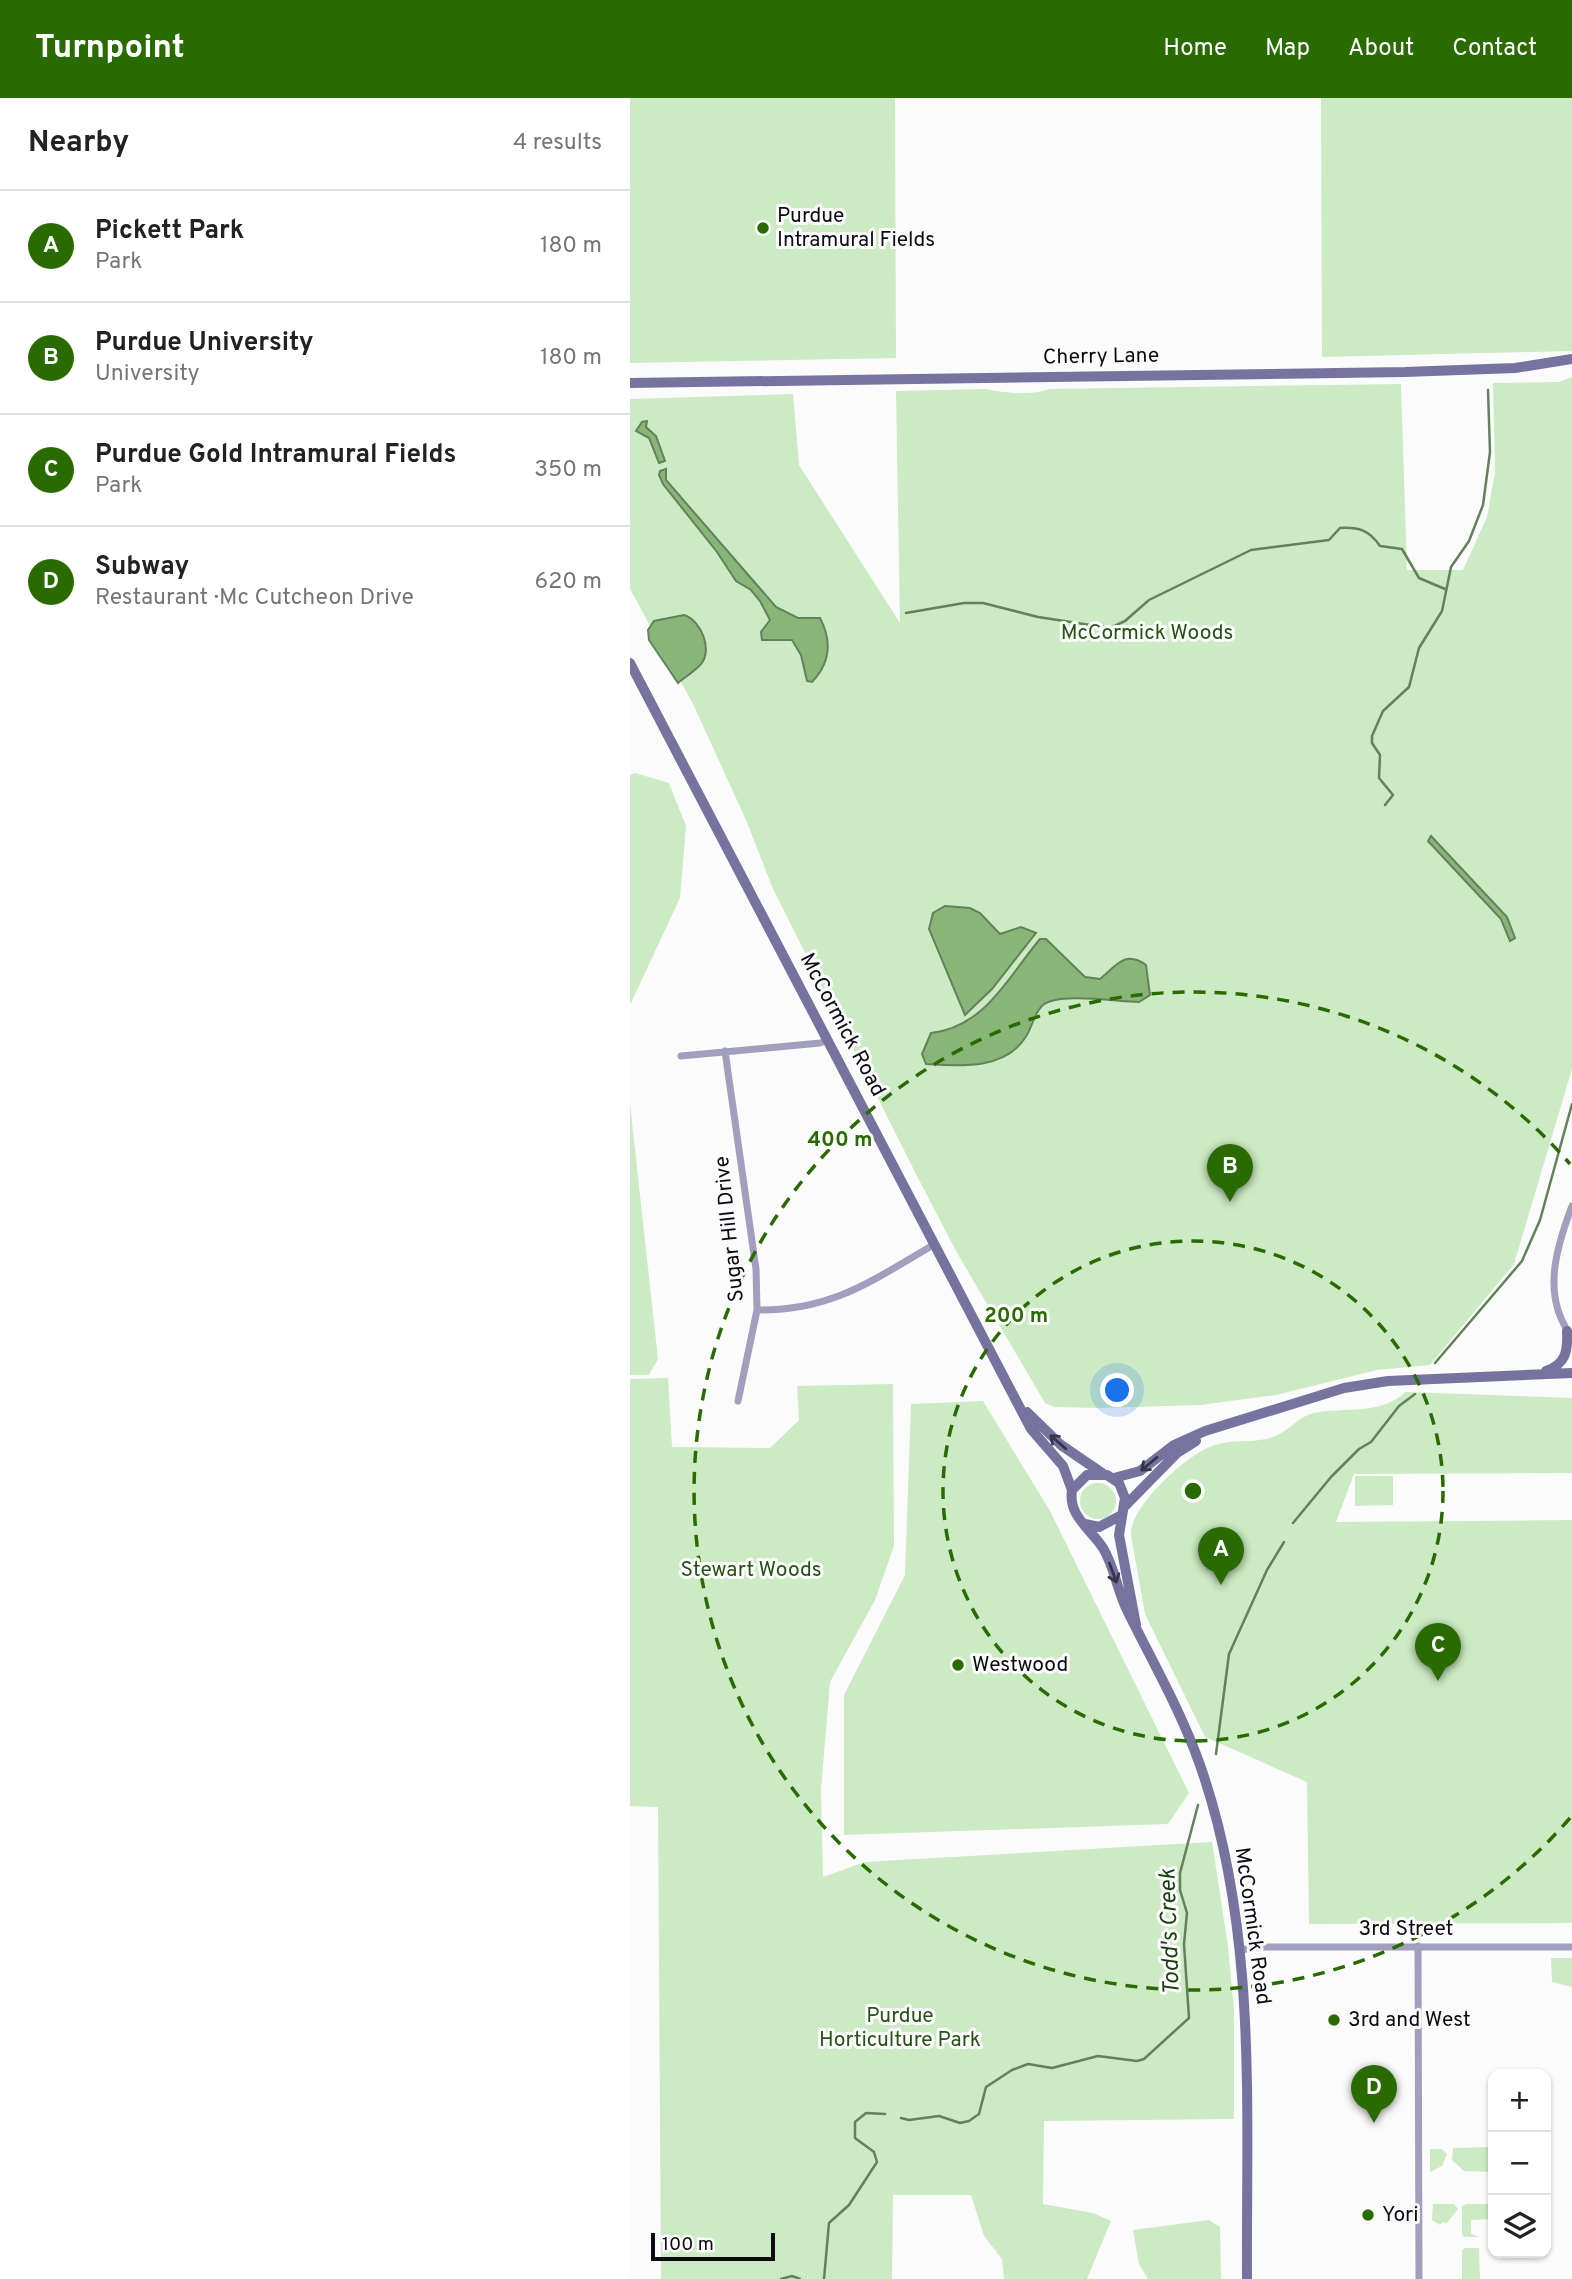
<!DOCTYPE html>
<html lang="en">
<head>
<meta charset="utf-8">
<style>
	body { margin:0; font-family:Overpass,sans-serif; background:#f6f6f6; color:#222 }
	.controls { position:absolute; right:21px; bottom:21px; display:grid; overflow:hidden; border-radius:14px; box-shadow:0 2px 5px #0004 }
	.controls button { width:63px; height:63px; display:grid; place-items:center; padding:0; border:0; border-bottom:2px solid #e0e0e0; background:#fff; color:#222; font:35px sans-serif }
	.scale { position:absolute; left:21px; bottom:18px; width:124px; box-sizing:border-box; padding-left:7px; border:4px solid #0c0b13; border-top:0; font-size:19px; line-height:24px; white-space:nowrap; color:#0c0b13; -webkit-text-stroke:5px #fbfbfb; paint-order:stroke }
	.you { position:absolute; left:488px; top:1293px; width:24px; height:24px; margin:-18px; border:5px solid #fff; border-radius:50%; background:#1a73e8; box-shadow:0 0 0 10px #1a73e833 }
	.badge { display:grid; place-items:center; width:46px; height:46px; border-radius:50%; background:#296b00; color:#fff; font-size:23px; font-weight:700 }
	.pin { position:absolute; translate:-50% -58px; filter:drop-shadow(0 2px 4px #0008) }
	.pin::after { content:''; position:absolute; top:37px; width:24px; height:21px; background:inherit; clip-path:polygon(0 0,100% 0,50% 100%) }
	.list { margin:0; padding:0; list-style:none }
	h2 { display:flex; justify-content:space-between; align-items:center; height:91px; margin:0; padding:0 28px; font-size:30px }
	h2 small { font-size:23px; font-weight:400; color:#767676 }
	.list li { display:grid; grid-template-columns:46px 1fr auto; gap:21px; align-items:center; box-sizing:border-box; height:112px; padding:0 28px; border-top:2px solid #e0e0e0 }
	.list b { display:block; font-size:26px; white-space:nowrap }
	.list p { margin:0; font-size:23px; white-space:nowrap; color:#767676 }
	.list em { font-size:23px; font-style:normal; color:#767676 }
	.icon { flex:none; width:38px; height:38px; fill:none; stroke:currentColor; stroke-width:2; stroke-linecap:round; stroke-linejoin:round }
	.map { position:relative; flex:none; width:942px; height:2181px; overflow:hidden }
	header { display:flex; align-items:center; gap:42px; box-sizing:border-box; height:98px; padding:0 35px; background:#296b00; color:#fff }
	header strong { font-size:33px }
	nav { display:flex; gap:38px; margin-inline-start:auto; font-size:24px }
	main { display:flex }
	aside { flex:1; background:#fff }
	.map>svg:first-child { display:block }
	.green { fill:#cceac3 }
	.water { fill:#88b578; stroke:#63825a; stroke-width:2 }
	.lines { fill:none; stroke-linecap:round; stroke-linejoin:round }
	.stream { stroke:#63825a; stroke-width:2.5 }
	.street { stroke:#a29fbe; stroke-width:7 }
	.secondary { stroke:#77739f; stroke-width:10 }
	.oneway { stroke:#37354b }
	.ring { fill:none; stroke:#296b00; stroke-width:3.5; stroke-dasharray:12 9 }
	.poi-dot { fill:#296b00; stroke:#fbfbfb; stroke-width:2.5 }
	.labels { text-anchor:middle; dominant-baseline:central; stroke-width:6; stroke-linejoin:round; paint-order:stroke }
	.poi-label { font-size:21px; fill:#0c0b13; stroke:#fbfbfb; text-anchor:start }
	.street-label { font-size:21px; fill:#0c0b13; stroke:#fbfbfb }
	.park-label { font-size:21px; fill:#275215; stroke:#fbfbfb }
	.water-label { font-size:23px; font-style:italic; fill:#1d3c11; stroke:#fbfbfb }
	.centre { fill:#296b00; stroke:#fbfbfb; stroke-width:3.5 }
	.ring-label { font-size:21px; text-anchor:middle; font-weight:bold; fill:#296b00; stroke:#fbfbfb; stroke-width:6; stroke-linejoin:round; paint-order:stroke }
</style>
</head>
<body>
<header>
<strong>Turnpoint</strong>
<nav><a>Home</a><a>Map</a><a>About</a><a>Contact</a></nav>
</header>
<main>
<aside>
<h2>Nearby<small>4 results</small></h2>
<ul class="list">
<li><span class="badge">A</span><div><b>Pickett Park</b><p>Park</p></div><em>180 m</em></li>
<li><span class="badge">B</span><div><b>Purdue University</b><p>University</p></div><em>180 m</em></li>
<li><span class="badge">C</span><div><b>Purdue Gold Intramural Fields</b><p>Park</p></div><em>350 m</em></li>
<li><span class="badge">D</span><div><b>Subway</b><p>Restaurant · Mc Cutcheon Drive</p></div><em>620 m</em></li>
</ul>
</aside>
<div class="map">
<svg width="942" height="2181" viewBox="0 0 942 2181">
	<rect width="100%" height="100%" fill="#fbfbfb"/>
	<path class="green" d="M 0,0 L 265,0 L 266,260 L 0,265 Z
		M 691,0 L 942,0 L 942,253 L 692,259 Z
		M 942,279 L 942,971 L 884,1166 L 800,1267 L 747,1272 L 646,1297 L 570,1307 L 468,1310 L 424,1309 L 415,1305 L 326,1153 L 288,1080 L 143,791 L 116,722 L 63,606 L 0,491 L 0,301 L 163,296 L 169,367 L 270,525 L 266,293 L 356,291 C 375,295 401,298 419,291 L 771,286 L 777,472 L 833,472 L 857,419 L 865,374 L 863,285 L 929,284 Z
		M 5,675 L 39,685 L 56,728 L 50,800 L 0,907 L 0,677 Z
		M 0,1006 L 28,1261 L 19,1277 L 0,1277 Z
		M 38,1280 L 42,1349 L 140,1350 L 169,1322 L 167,1288 L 263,1286 L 264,1448 L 245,1502 L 200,1584 L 191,1692 L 193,1779 L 235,1764 L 582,1744 L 598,1848 L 604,1913 L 604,2021 L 414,2023 L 413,2106 L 463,2115 L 481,2123 L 457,2181 L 374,2181 L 372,2161 L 354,2138 L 341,2097 L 263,2097 L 262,2181 L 31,2181 L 28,1709 L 0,1708 L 0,1281 Z
		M 775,1294 L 942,1300 L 942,1375 L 724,1376 L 706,1424 L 942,1422 L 942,1825 L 679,1826 L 677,1684 L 575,1639 L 515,1516 L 501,1437 C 499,1409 559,1354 585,1347 C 604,1341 624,1346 643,1339 C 658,1334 669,1318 684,1315 C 713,1309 753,1317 775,1294 Z
		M 353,1303 L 420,1413 L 559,1695 L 538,1726 L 214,1737 L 214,1597 L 275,1477 L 281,1306 Z
		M 725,1378 L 763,1378 L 763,1407 L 725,1408 Z
		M450 1403a18 18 0 1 1 36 0a18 18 0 1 1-36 0Z
		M 921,1860 L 942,1860 L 942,1889 L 922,1884 Z
		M 863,2049 L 863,2074 L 834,2073 L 822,2062 L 823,2050 Z
		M 800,2051 L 812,2051 L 817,2056 L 812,2068 L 800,2074 Z
		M 803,2106 L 824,2106 L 828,2111 L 816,2126 L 813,2124 L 810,2127 L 802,2122 Z
		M 837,2106 L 863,2106 L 863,2121 L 841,2122 L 841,2136 L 850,2139 L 834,2139 L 832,2136 L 832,2108 Z
		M 579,2122 L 590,2129 L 591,2181 L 518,2181 L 509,2166 L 503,2132 Z
		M 835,2150 L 849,2150 L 850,2181 L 832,2181 L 832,2152 Z"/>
	<path class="water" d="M 17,323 L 16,329 L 26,338 L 35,363 L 29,365 L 19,340 L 6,333 L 12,324 Z
		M 36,371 L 36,382 L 146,509 L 168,520 L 190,520 C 202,543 200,565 182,584 L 177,583 L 171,557 L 162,542 L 132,542 L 131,534 L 140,522 L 130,503 L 121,492 L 106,483 L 87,454 L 33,386 L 29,377 L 30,373 Z
		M 54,517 C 71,522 83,552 71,566 C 65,573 55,579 48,585 L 19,542 L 18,532 L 24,523 Z
		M 801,738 L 877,819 L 885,840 L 880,843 L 871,821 L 798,743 Z
		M 315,808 L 340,810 L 350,815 L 370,836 L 391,829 L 406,835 L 362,891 L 335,917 L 299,831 L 303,815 Z
		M 410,841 L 416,841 L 455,879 L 470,881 C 487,867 495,852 516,867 L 520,897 L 509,904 C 488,904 430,894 413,907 C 404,914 402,931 395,940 C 374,972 330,968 296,966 L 292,956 L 301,935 C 355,929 378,879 410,841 Z"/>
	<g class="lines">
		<path class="stream" d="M 276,515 L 334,505 L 353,505 L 408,519 L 480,530 L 495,523 L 519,502 L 621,452 L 699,442 L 710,430 C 729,429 739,432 750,448 L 772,451 L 789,480 L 815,491
			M 755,707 L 763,697 L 749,680 L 750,657 L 742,645 L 742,638 L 753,613 L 779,589 L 789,550 L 812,513 L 821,469 L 839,443 L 853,407 L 860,354 L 858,292
			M 805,1265 L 892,1163 L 910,1122 L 942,1006
			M 663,1425 L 701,1379 L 729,1351 L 741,1344 L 769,1308 L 785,1296
			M 586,1656 L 599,1556 L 637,1472 L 654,1444
			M 271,2020 L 279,2022 L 309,2018 L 330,2025 L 339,2023 L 349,2016 L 356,1989 L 382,1972 L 398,1966 L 422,1970 L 468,1958 L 507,1963 L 514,1961 L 559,1920 L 554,1846 L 557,1815 L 550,1792 L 550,1775 L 568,1707
			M 151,2181 L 162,2178 L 170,2181
			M 194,2181 L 199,2125 L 219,2107 L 247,2064 L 244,2054 L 225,2040 L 225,2024 L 236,2015 L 255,2016"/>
		<path class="street" d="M 95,953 L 126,1171 L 127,1212 L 108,1303
			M 51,958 L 190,945 L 198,942
			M 942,1108 C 926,1150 911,1199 942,1239
			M 127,1212 C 202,1213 243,1182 305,1146
			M 788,1848 L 789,2181
			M 610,1852 L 630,1849 L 942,1849"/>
		<path class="secondary" d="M 0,285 L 775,274 L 885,270 L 942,261
			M 0,565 L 401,1331 L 433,1368 L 442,1392
			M 916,1273 C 936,1266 938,1253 937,1233
			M 397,1314 L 431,1347 L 472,1375
			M 484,1380 L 510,1373 L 544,1347 L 575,1333 L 714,1290 L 758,1283 L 942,1275
			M 495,1408 L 547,1355 L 566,1343
			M 455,1426 L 469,1429 L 490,1418
			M 506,1527 L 489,1437 L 495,1400 L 489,1385 L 477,1377 L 457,1377 L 442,1392 C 438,1418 460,1430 473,1450 C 485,1470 487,1493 498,1514 C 523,1565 551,1613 570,1667 C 628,1832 616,2009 617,2181"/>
	</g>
	<defs><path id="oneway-shaft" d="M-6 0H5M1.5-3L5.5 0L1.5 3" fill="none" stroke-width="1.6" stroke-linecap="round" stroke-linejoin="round" transform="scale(1.75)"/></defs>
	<g class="oneway">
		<use href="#oneway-shaft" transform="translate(428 1344) rotate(-139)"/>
		<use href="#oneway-shaft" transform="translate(519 1366) rotate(140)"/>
		<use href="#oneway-shaft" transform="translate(483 1475) rotate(70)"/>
	</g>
	<g class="ring">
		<circle cx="563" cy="1393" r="250"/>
		<path d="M940 1720A499 499 0 1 1 940 1066"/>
	</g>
	<g class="poi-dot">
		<circle cx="133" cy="130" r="7"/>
		<circle cx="328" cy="1567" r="7"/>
		<circle cx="704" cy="1922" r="7"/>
		<circle cx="738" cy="2117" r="7"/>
	</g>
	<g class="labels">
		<g class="poi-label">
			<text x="147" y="118">Purdue<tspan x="147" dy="24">Intramural Fields</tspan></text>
			<text x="342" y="1567">Westwood</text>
			<text x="718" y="1922">3rd and West</text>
			<text x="752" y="2117">Yori</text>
		</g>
		<g class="street-label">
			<text transform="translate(471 259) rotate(-1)">Cherry Lane</text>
			<text transform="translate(212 927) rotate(62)">McCormick Road</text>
			<text transform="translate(100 1131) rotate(-96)">Sugar Hill Drive</text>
			<text transform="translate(622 1828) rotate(82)">McCormick Road</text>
			<text x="776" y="1831">3rd Street</text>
		</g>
		<g class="park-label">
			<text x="517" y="535">McCormick Woods</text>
			<text x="121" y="1472">Stewart Woods</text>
			<text x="270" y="1918">Purdue<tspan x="270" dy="24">Horticulture Park</tspan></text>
		</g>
		<g class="water-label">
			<text transform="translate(541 1834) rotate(-92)">Todd's Creek</text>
		</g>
	</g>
	<circle cx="563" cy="1393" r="10" class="centre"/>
	<g class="ring-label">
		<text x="210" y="1048">400 m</text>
		<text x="386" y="1224">200 m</text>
	</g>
</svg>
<div class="controls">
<button>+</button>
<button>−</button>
<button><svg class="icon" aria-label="layers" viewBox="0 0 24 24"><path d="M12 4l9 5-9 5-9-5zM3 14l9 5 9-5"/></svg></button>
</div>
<div class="scale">100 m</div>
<div class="you"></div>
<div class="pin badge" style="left:591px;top:1487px">A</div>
<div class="pin badge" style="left:600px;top:1104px">B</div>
<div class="pin badge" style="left:808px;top:1583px">C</div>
<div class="pin badge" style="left:744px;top:2025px">D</div>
</div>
</main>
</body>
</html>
